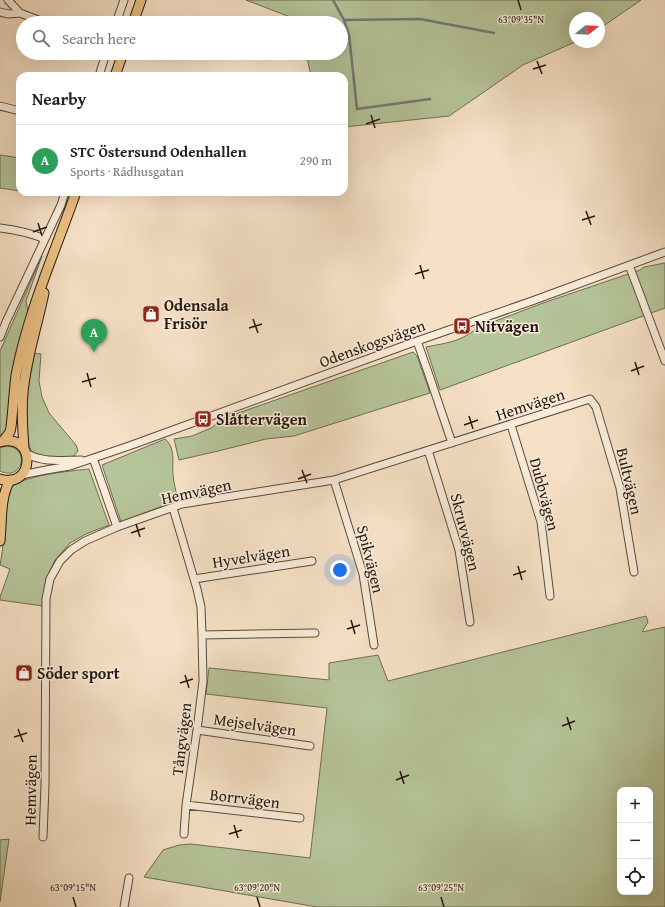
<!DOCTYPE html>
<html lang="en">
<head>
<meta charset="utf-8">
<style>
	body { margin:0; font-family:"Gentium Book Plus",serif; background:#f2f2f2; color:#222 }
	.controls { position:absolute; right:12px; bottom:12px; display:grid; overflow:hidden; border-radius:8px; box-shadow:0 4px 16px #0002 }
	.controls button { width:36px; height:36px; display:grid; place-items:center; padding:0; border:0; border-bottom:1px solid #e0e0e0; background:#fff; color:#222; font:20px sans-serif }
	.compass { position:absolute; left:569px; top:12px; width:36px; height:36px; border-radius:50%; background:#fff; box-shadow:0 4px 16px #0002; rotate:72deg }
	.you { position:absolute; left:340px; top:570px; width:14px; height:14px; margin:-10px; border:3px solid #fff; border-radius:50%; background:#1a73e8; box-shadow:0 0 0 6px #1a73e833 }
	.badge { display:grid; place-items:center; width:26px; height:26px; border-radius:50%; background:#0b8043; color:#fff; font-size:13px; font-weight:700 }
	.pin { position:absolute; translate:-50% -33px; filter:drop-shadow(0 1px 2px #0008) }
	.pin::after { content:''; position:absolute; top:21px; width:14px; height:12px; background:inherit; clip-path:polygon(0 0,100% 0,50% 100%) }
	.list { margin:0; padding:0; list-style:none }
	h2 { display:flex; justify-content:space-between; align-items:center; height:52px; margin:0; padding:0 16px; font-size:17px }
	h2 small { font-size:13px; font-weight:400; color:#767676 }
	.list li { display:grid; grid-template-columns:26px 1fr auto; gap:12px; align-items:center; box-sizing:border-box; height:72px; padding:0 16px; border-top:1px solid #e0e0e0 }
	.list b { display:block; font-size:15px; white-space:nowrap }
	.list p { margin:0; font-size:13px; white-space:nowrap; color:#767676 }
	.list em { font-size:13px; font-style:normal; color:#767676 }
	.icon { flex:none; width:22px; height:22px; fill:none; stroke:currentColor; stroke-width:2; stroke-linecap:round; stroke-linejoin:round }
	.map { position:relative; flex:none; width:665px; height:907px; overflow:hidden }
	.search { position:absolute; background:#fff; box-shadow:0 4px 16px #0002; left:16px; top:16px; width:332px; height:44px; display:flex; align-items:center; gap:10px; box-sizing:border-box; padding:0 14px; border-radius:22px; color:#767676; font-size:15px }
	.panel { position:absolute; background:#fff; box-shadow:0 4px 16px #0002; left:16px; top:72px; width:332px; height:124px; border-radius:12px }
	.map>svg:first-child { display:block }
	.green { fill:#b6c499; stroke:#6e6e54; fill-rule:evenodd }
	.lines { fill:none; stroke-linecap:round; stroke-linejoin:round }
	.stream { stroke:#6e7a76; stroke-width:2.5 }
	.minor-casing { stroke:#5a4a3d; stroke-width:9 }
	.major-casing { stroke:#26170f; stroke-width:11 }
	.minor { stroke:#f9ecda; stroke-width:7 }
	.major { stroke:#ebc083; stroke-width:9 }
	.ticks { fill:none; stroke:#26170f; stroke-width:1.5 }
	.labels { text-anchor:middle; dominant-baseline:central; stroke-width:3; stroke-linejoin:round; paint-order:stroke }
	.poi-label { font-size:16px; font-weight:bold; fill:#26170f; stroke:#f9ecda; text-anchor:start }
	.street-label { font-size:16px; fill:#26170f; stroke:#f9ecda }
	.ticks-label { font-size:10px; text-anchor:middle; fill:#26170f; stroke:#f9ecda; stroke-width:3; stroke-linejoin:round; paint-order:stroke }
</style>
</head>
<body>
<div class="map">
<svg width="665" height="907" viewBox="0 0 665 907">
	<rect width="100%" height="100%" fill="#f6e1c6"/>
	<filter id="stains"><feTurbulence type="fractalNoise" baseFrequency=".005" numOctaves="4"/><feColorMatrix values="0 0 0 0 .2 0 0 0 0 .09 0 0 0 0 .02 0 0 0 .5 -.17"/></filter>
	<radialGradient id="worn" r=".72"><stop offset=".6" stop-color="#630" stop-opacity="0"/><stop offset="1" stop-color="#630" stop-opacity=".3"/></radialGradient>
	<path class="green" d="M 246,0 L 641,0 L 599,29 L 599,18 L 575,18 L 575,42 L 523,65 L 449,116 L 344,127 L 344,76 L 311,76 L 306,53 L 341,53 L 341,23 L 299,23 L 298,20 Z
		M 0,155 L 20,158 L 20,191 L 0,188 Z
		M 42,256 L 26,301 L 28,312 L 13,371 L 9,401 L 8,425 L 4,433 L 0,435 L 0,351 Z
		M 665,263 L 665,308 L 440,390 L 426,347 C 446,343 461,342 477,328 L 543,303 L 640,270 L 644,267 Z
		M 413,352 L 417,356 L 430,393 L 294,436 L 266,439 L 218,451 L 179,460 L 174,439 L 192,436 L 211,428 L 224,418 Z
		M 32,353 L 41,354 L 39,381 L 42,397 L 49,413 L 76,445 L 78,451 L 74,456 C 62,458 42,460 32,451 C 28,447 28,439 27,433 C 24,406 28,380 32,353 Z
		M 165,439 C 176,448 172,463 173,475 C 174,484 176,492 178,500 L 121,522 L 102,465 Z
		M 7,446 C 32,449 21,482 0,471 L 0,448 Z
		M 89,469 L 109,525 L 86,534 L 70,543 L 55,560 L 46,579 L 43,606 L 0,600 L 0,597 L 10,569 L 0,565 C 2,555 3,545 4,535 C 6,523 4,498 10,489 C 20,475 72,471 89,469 Z
		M 646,616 L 648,622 L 642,632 L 665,627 L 665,907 L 317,907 L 144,877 L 163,850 L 179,845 L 191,844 L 310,858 L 327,708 L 206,694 L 209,668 L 329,680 L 329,663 L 378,655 L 388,681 ZM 620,790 L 650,790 L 650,892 L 620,892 Z
		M 9,839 L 0,902 L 0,840 Z"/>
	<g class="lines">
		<path class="stream" d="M 333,0 L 344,20 L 349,35 L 357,109 L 430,99
			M 344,20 L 420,19 L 494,33"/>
		<defs>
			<path id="minor" d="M 8,0 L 20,13 L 46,23
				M 0,12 L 8,14 L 20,13
				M 116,23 L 124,0
				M 99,76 L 106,53
				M 0,106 L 20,111
				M 0,228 C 17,230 30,233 45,239
				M 629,265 L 665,361
				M 0,337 L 6,322 L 61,205 L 65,192
				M 417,341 L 429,375 L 452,443
				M 511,425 L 541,522 L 550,596
				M 428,450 L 459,550 L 470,622
				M 27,454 C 45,463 61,460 81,460
				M 93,458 L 117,527
				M 21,475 L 46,470 L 70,466 L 129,446 L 417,341 L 532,301 L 665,252
				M 334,480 L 363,574 L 374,645
				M 173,508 L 197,589 L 201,607 L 202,635 L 203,681 L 197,730 L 186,805 L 184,834
				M 194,579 L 312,561
				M 202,635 L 315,633
				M 197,730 L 310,746
				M 186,805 L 300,818
				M 43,837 L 45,785 L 46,599 L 50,579 L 60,561 L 71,550 L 85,541 L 117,527 L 182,504 L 334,480 L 590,399 L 596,407 L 620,488 L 634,572
				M 124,907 L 129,878"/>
			<path id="major" d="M 133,23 L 141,0
				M 115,76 L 123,53
				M 4,440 L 10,432 L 11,427 C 13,410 14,392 16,375 C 28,312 55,252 76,192
				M 24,449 C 23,431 21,412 23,393 C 26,359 37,327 44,293
				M 0,479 C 35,490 37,432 0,442
				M 0,541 C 2,521 0,497 10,480"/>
		</defs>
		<use href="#minor" class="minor-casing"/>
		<use href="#major" class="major-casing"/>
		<use href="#minor" class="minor"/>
		<use href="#major" class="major"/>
	</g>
	<path class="ticks" d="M 518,0 L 521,10M 537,61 L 542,74M 533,69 L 546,65M 371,115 L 375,128M 366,124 L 380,119M 586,211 L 591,225M 582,220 L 595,216M 38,223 L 42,236M 33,232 L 47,227M 420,265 L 424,279M 415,274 L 429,270M 253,319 L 258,333M 249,328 L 262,324M 635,362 L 639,375M 631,371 L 644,366M 87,373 L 91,387M 82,382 L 96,378M 469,416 L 473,429M 464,425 L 478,420M 302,470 L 307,483M 298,479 L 311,474M 136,524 L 140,537M 131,533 L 145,528M 518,566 L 522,580M 513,575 L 526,571M 351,620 L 355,634M 347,629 L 360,625M 185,675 L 189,688M 180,683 L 193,679M 567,717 L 571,730M 562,726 L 575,721M 18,729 L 23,742M 14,737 L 27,733M 400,771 L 404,784M 396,780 L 409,775M 234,825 L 238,838M 229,834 L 242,830M 73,897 L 76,907M 257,897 L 260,907M 441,897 L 444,907"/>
	<defs>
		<symbol id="shop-square" viewBox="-11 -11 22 22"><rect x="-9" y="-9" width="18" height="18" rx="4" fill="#8f2418" stroke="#f9ecda"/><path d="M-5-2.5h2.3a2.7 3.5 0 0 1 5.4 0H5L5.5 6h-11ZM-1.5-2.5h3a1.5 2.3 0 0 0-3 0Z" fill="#fff"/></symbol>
		<symbol id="bus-square" viewBox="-11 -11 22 22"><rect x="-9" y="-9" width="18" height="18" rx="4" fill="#8f2418" stroke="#f9ecda"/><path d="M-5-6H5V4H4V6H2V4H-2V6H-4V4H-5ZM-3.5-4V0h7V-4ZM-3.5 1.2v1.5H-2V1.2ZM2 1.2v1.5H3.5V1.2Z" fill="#fff"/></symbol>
	</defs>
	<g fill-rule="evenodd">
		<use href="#shop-square" x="141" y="304" width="20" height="20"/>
		<use href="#bus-square" x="452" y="316" width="20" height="20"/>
		<use href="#bus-square" x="193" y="409" width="20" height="20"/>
		<use href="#shop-square" x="14" y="663" width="20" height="20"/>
	</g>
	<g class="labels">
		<g class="poi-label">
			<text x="164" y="305">Odensala<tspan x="164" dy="18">Frisör</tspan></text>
			<text x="475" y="326">Nitvägen</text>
			<text x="216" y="419">Slåttervägen</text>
			<text x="37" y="673">Söder sport</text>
		</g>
		<g class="street-label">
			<text transform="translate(372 343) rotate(-20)">Odenskogsvägen</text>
			<text transform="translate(530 404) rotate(-18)">Hemvägen</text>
			<text transform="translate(630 481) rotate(77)">Bultvägen</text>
			<text transform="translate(196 491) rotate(-12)">Hemvägen</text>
			<text transform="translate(545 494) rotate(75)">Dubbvägen</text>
			<text transform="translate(466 532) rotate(76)">Skruvvägen</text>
			<text transform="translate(251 556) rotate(-9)">Hyvelvägen</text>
			<text transform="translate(371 559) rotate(76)">Spikvägen</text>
			<text transform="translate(255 724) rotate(8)">Mejselvägen</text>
			<text transform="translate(181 739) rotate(-83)">Tångvägen</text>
			<text transform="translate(30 790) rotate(-89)">Hemvägen</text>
			<text transform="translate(245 798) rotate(7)">Borrvägen</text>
		</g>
	</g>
	<g class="ticks-label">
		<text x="521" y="23">63°09'35"N</text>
		<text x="73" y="891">63°09'15"N</text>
		<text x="257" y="891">63°09'20"N</text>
		<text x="441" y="891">63°09'25"N</text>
	</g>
	<rect width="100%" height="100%" filter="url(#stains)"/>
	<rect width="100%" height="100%" fill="url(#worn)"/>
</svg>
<div class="controls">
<button>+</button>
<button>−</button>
<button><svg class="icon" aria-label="locate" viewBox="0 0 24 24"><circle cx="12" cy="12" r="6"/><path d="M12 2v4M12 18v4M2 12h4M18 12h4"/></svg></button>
</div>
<svg class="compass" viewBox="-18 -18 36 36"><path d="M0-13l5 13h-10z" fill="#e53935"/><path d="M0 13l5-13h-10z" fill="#767676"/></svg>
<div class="you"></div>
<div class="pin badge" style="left:94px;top:352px;background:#2e9e5b">A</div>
<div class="search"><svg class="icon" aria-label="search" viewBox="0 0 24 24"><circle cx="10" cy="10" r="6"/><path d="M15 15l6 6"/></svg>Search here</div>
<section class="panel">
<h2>Nearby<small></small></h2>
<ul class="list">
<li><span class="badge" style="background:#2e9e5b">A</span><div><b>STC Östersund Odenhallen</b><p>Sports · Rådhusgatan</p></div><em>290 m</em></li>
</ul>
</section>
</div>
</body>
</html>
